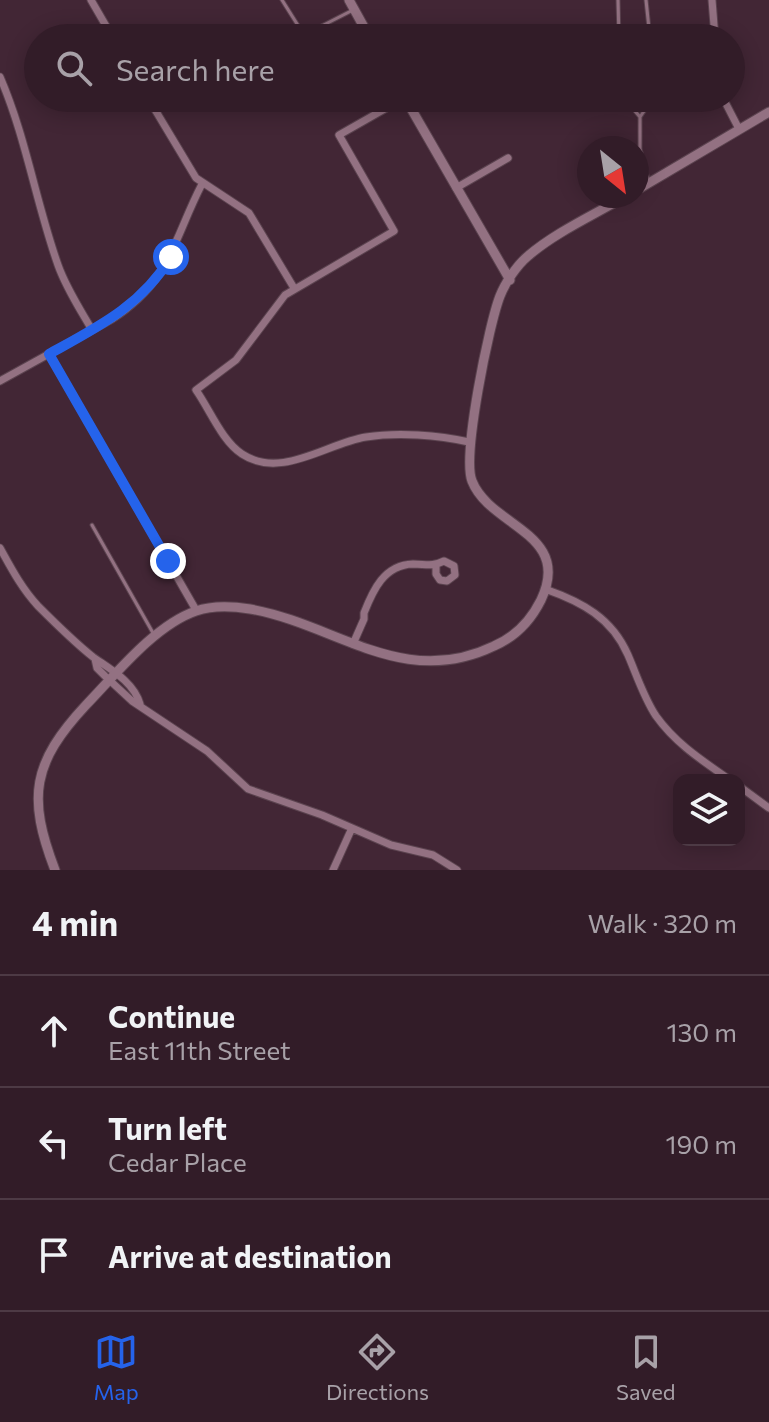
<!DOCTYPE html>
<html lang="en">
<head>
<meta charset="utf-8">
<style>
	body { margin:0; font-family:Commissioner,sans-serif; background:#3a2530; color:#f1f3f6 }
	.controls { position:absolute; right:24px; bottom:24px; display:grid; overflow:hidden; border-radius:16px; box-shadow:0 4px 20px #0003 }
	.controls button { width:72px; height:72px; display:grid; place-items:center; padding:0; border:0; border-bottom:2px solid #4d3a45; background:#321c28; color:#f1f3f6; font:40px sans-serif }
	.compass { position:absolute; left:577px; top:136px; width:72px; height:72px; border-radius:50%; background:#321c28; box-shadow:0 4px 20px #0003; rotate:150deg }
	.stop { position:absolute; width:24px; height:24px; margin:-18px; border:6px solid #2563eb; border-radius:50%; background:#fff }
	.stop.end { background:#2563eb; border-color:#fff; box-shadow:0 2px 8px #0008 }
	.list { margin:0; padding:0; list-style:none }
	h2 { display:flex; justify-content:space-between; align-items:center; height:104px; margin:0; padding:0 32px; font-size:34px }
	h2 small { font-size:26px; font-weight:400; color:#a8a1a8 }
	.list li { display:grid; grid-template-columns:52px 1fr auto; gap:24px; align-items:center; box-sizing:border-box; height:112px; padding:0 32px; border-top:2px solid #4d3a45 }
	.list b { display:block; font-size:30px; white-space:nowrap }
	.list p { margin:0; font-size:26px; white-space:nowrap; color:#a8a1a8 }
	.list em { font-size:26px; font-style:normal; color:#a8a1a8 }
	.icon { flex:none; width:44px; height:44px; fill:none; stroke:currentColor; stroke-width:2; stroke-linecap:round; stroke-linejoin:round }
	.map { position:relative; flex:none; width:769px; height:870px; overflow:hidden }
	.search { position:absolute; background:#321c28; box-shadow:0 4px 20px #0003; left:24px; right:24px; top:24px; height:88px; display:flex; align-items:center; gap:20px; box-sizing:border-box; padding:0 28px; border-radius:44px; color:#a8a1a8; font-size:30px }
	.sheet { height:440px; background:#321c28 }
	nav { display:flex; justify-content:space-around; align-items:center; box-sizing:border-box; height:112px; border-top:2px solid #4d3a45; background:#321c28; font-size:22px; color:#a8a1a8 }
	nav a { display:grid; justify-items:center; gap:4px }
	nav .on { color:#2563eb }
	.map>svg:first-child { display:block }
	.lines { fill:none; stroke-linecap:round; stroke-linejoin:round }
	.service-casing { stroke:#5b434f; stroke-width:5 }
	.minor-casing { stroke:#5b434f; stroke-width:9 }
	.tertiary-casing { stroke:#5b434f; stroke-width:11 }
	.service { stroke:#937182; stroke-width:3 }
	.minor { stroke:#937182; stroke-width:7 }
	.tertiary { stroke:#937182; stroke-width:9 }
	.route { stroke:#2563eb; stroke-width:10 }
</style>
</head>
<body>
<div class="map">
<svg width="769" height="870" viewBox="0 0 769 870">
	<rect width="100%" height="100%" fill="#422635"/>
	<g class="lines">
		<defs>
			<path id="service" d="M 282,0 L 304,35 L 353,10
				M 618,0 L 619,38
				M 646,0 L 650,38
				M 624,98 L 640,117
				M 648,179 L 640,149 L 640,117 L 653,98
				M 92,525 L 153,633"/>
			<path id="minor" d="M 91,0 L 113,38
				M 712,0 L 715,38
				M 0,77 C 26,137 36,203 58,265 C 66,288 80,309 92,330
				M 148,98 L 196,178 L 249,213 L 294,288
				M 404,98 L 339,135 L 394,231 L 285,295 L 236,360 L 196,390 C 210,410 222,441 242,454 C 281,480 327,443 366,437 C 398,432 438,435 469,442
				M 723,98 L 739,129
				M 456,188 L 508,158
				M 49,354 L 196,610
				M 0,381 L 112,319 C 171,281 173,240 202,184
				M 0,548 C 11,568 22,589 38,606 C 55,623 74,642 93,657 C 110,669 134,682 140,704
				M 545,589 C 582,602 612,618 628,655 C 637,676 644,698 656,716 C 676,744 703,761 730,780
				M 353,644 L 364,619 L 364,613 C 373,590 384,565 413,564 C 426,564 432,567 444,561 L 454,566 L 455,575 L 447,581 L 440,580 L 436,574 L 436,566
				M 95,659 L 97,668 L 105,676 L 132,701 L 207,751 L 248,789 L 322,815 L 391,845 L 433,855 L 457,870
				M 739,786 L 769,808
				M 333,870 L 352,828"/>
			<path id="tertiary" d="M 349,0 L 370,38
				M 405,98 L 510,280
				M 637,190 L 769,112
				M 55,870 C 27,797 32,763 86,705 C 116,674 155,625 196,611 C 213,605 232,606 250,609 C 336,624 403,690 494,646 C 515,637 531,620 541,600 C 573,533 490,527 472,481 C 462,456 489,324 500,296 C 505,283 517,265 528,256 C 556,232 594,215 626,196"/>
		</defs>
		<use href="#service" class="service-casing"/>
		<use href="#minor" class="minor-casing"/>
		<use href="#tertiary" class="tertiary-casing"/>
		<use href="#service" class="service"/>
		<use href="#minor" class="minor"/>
		<use href="#tertiary" class="tertiary"/>
	</g>
	<g class="lines">
		<path class="route" d="M 168,561 L 49,354 C 98,327 141,306 171,257"/>
	</g>
</svg>
<div class="controls">
<button><svg class="icon" aria-label="layers" viewBox="0 0 24 24"><path d="M12 4l9 5-9 5-9-5zM3 14l9 5 9-5"/></svg></button>
</div>
<svg class="compass" viewBox="-18 -18 36 36"><path d="M0-13l5 13h-10z" fill="#e53935"/><path d="M0 13l5-13h-10z" fill="#a8a1a8"/></svg>
<div class="stop" style="left:171px;top:257px"></div>
<div class="stop end" style="left:168px;top:561px"></div>
<div class="search"><svg class="icon" aria-label="search" viewBox="0 0 24 24"><circle cx="10" cy="10" r="6"/><path d="M15 15l6 6"/></svg>Search here</div>
</div>
<section class="sheet">
<h2>4 min<small>Walk · 320 m</small></h2>
<ul class="list">
<li><svg class="icon" aria-label="ahead" viewBox="0 0 24 24"><path d="M12 20V5M6 11l6-6 6 6"/></svg><div><b>Continue</b><p>East 11th Street</p></div><em>130 m</em></li>
<li><svg class="icon" aria-label="left" viewBox="0 0 24 24"><path d="M17 20v-9H6M10 6l-5 5 5 5"/></svg><div><b>Turn left</b><p>Cedar Place</p></div><em>190 m</em></li>
<li><svg class="icon" aria-label="arrive" viewBox="0 0 24 24"><path d="M6 21V4h12l-3 4 3 4H6"/></svg><div><b>Arrive at destination</b></div></li>
</ul>
</section>
<nav>
<a class="on"><svg class="icon" aria-label="map" viewBox="0 0 24 24"><path d="M3 6l6-2 6 2 6-2v14l-6 2-6-2-6 2zM9 4v14M15 6v14"/></svg>Map</a>
<a><svg class="icon" aria-label="directions" viewBox="0 0 24 24"><path d="M12 3l9 9-9 9-9-9zM9 14v-3h6M13 9l2 2-2 2"/></svg>Directions</a>
<a><svg class="icon" aria-label="saved" viewBox="0 0 24 24"><path d="M7 4h10v16l-5-4-5 4z"/></svg>Saved</a>
</nav>
</body>
</html>
